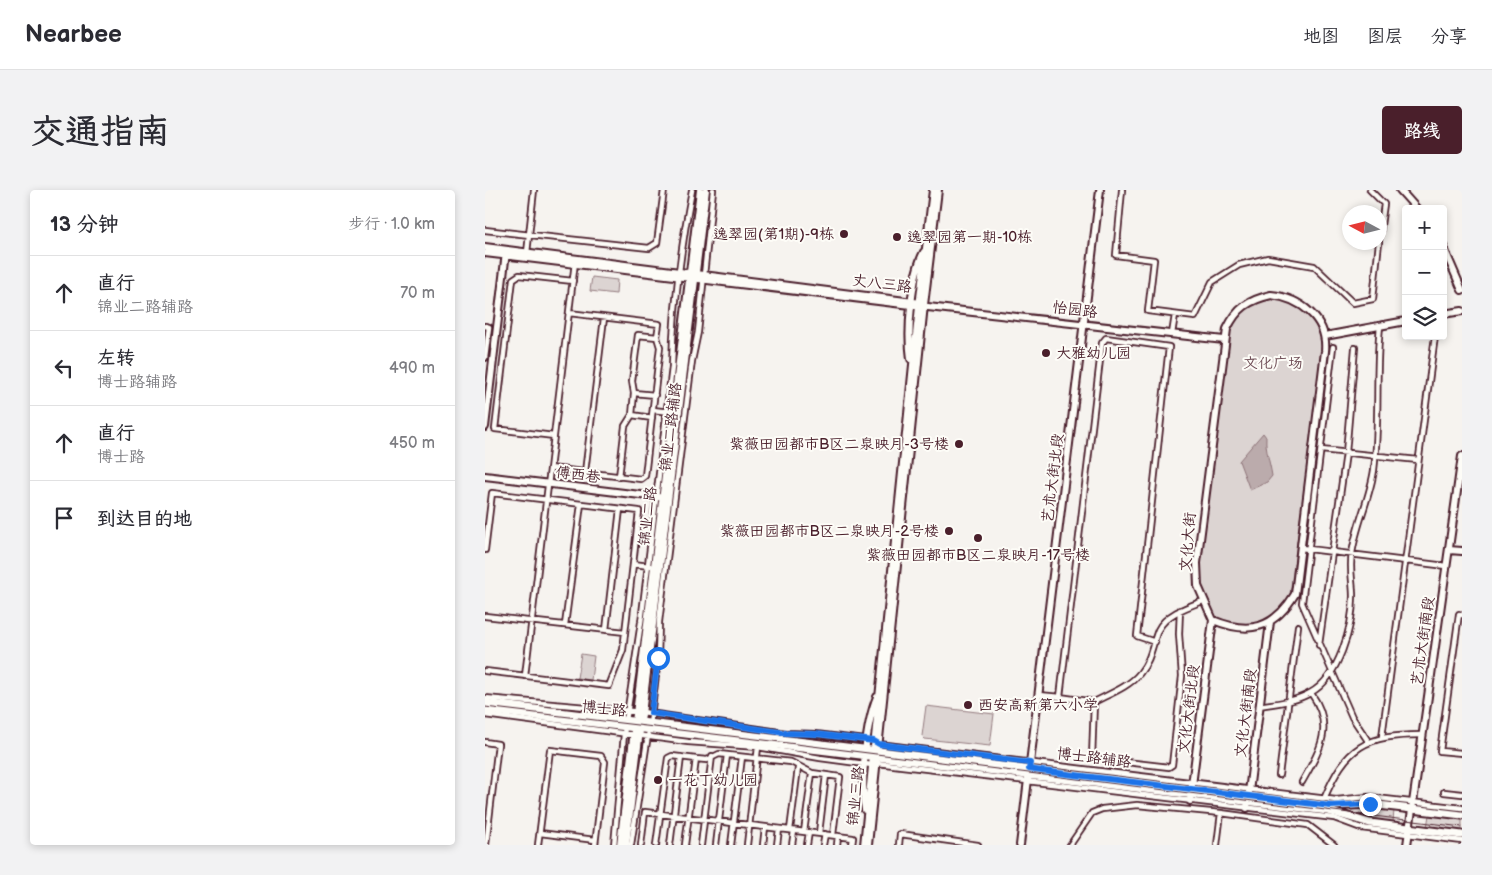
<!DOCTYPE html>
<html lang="zh">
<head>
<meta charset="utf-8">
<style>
	body { margin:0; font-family:"Balsamiq Sans","LXGW WenKai TC",sans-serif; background:#f2f2f3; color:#2b2b33 }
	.controls { position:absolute; right:15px; top:15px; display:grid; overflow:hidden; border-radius:5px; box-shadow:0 2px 8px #0003 }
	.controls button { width:45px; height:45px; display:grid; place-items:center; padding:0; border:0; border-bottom:1px solid #e1e1e2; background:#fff; color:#2b2b33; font:25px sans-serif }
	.compass { position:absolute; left:857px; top:15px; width:45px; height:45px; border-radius:50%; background:#fff; box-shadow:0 2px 8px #0003; rotate:277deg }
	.stop { position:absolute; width:15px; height:15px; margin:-11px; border:4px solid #1a73e8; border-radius:50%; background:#fff }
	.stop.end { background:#1a73e8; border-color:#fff; box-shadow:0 1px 5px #0008 }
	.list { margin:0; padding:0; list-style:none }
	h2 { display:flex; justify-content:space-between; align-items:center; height:65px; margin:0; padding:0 20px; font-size:21px }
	h2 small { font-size:16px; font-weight:400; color:#7c7c81 }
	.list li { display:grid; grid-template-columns:32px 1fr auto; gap:15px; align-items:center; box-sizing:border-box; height:75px; padding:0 20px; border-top:1px solid #e1e1e2 }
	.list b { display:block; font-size:19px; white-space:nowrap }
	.list p { margin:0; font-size:16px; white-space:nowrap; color:#7c7c81 }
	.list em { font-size:16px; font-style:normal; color:#7c7c81 }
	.icon { flex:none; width:28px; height:28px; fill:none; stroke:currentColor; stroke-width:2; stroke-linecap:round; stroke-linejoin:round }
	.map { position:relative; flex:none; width:977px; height:655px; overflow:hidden; border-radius:5px }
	header { display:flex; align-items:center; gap:30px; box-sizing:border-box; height:70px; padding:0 25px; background:#fff; border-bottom:1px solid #e1e1e2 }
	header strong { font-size:24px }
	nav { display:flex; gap:28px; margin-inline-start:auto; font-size:18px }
	.intro { display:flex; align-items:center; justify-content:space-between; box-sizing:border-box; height:120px; padding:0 30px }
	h1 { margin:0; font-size:35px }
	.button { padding:12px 22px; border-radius:5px; background:#4a1f2b; color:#fff; font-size:18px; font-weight:700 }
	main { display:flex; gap:30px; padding:0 30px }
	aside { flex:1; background:#fff; border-radius:5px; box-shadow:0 2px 8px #0003 }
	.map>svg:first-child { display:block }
	.green { fill:#dcd4d2; stroke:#937a7e }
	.water { fill:#bbabac; stroke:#8e7378 }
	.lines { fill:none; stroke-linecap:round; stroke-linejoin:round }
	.street-casing { stroke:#4a1f2b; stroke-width:8 }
	.secondary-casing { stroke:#4a1f2b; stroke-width:10 }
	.primary-casing { stroke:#4a1f2b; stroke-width:11 }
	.street { stroke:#fdfcf7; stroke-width:4.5 }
	.secondary { stroke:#fdfcf7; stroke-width:6 }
	.primary { stroke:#fdfcf7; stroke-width:7 }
	.tram { stroke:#4a1f2b; stroke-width:1 }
	.route { stroke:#1a73e8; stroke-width:6 }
	.poi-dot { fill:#4a1f2b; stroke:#fdfcf7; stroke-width:2 }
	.labels { text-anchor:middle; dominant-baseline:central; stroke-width:4; stroke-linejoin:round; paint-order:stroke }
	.poi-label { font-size:15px; fill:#4a1f2b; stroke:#fdfcf7; text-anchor:start }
	.street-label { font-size:15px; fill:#4a1f2b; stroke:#fdfcf7 }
	.park-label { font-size:15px; fill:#6e4c55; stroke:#fdfcf7 }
</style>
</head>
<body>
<header>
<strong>Nearbee</strong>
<nav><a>地图</a><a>图层</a><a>分享</a></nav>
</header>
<div class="intro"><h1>交通指南</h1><a class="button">路线</a></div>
<main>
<aside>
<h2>13 分钟<small>步行 · 1.0 km</small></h2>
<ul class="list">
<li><svg class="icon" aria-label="ahead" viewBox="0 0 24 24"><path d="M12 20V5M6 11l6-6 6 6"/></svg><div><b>直行</b><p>锦业二路辅路</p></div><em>70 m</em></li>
<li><svg class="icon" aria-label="left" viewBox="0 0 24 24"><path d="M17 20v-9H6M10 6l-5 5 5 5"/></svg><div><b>左转</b><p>博士路辅路</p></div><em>490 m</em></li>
<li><svg class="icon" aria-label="ahead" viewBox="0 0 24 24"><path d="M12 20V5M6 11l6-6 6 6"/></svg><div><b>直行</b><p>博士路</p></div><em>450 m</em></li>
<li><svg class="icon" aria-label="arrive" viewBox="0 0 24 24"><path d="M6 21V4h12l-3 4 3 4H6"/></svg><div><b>到达目的地</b></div></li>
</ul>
</aside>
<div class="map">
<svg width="977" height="655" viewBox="0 0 977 655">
	<rect width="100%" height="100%" fill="#f6f3ef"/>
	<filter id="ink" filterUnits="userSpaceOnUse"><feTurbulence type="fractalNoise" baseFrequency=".02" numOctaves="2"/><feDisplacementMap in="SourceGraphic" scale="10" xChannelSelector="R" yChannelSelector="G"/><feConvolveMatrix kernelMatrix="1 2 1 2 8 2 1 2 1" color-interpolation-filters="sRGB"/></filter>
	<g filter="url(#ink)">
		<path class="green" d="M 107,87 L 132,90 L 131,104 L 105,101 Z
			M 784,108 C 818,111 837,131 837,165 L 805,404 C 791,430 754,450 729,424 C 717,411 715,389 715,373 L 744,147 C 750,125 763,115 784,108 Z
			M 96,464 L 109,466 L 106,490 L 92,488 Z
			M 441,516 L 509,524 L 505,556 L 440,549 L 437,546 Z
			M 889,618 L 909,620 L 908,632 L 866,625 L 867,619 Z
			M 944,625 L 977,629 L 977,641 L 942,637 Z"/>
		<path class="water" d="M 778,243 L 781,247 C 780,260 785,272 787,286 L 782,292 L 765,300 L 754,271 Z"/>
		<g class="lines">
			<defs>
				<path id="street" d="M 637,0 L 631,65 L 669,70 L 663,121 L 710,127 L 727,92 L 754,75 L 783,68 L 829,76 L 868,113 L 888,109 L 894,52
					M 885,0 L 899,14 L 894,50
					M 0,40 L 164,58 L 172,53 L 179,0
					M 42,63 L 49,0
					M 0,136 L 4,137 L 0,168
					M 687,144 L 690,125
					M 848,157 L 817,413 L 867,527 L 883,551
					M 149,203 L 170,205
					M 168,220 L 185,222
					M 147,225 L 167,228
					M 69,246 L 10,239 L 28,89 L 34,85 L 88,91
					M 836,260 L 933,270
					M 65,278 L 156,289 L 160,286 L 175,157 L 172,147 L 174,134 L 84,123
					M 100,282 L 119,128
					M 134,287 L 140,236 L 147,225 L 149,203 L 147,191 L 153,145 L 172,147
					M 816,358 L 961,376
					M 0,360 L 7,303 L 154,321 L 148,374
					M 977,425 L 974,424 L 955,561 L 977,563
					M 0,426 L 140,442
					M 80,435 L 96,314
					M 121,440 L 135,319
					M 834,455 L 861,263 L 870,158
					M 0,481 L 124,496 L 138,460 L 148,374 L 165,376
					M 40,486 L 90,72
					M 554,505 L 575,507 L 617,153 L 621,148 L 684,157 L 652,446 L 670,452
					M 575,507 L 609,512 L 607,568 L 684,577 L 687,575 L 697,486 L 694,444 L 695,420
					M 0,508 L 157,522 L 301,543 L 331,544 L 389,551 L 394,554 L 851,610 L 883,607 L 977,618
					M 609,512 C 624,504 644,497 655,483 C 666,470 667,455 673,440 C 681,424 702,417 718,411
					M 774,516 C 791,513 810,512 825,503 C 854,488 868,436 868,406 C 868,392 864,378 867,364 C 871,335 885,308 889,280 C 895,231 890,184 895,136
					M 0,525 L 203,552 L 273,557 L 335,568 L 387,575 L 392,573 L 849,628 L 876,638 L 977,651
					M 165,535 L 173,468 L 174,432 L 207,171 L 213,142 L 228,0
					M 897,547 L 950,146
					M 0,552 L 13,554 L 1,655
					M 211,569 L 222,570 L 234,564 L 306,572 L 327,583 L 355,587 L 348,645
					M 794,585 L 813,436
					M 817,592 C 835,560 850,537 826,503
					M 959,602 L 977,604
					M 839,609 C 861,556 881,545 937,545
					M 305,640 L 313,578
					M 319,642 L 327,583
					M 55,643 L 110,650
					M 334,643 L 341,585
					M 53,655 L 65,560 L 116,566 L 120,572 L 110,655
					M 129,655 L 139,544 L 156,432 L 187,177 C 188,119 196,57 207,0
					M 146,655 L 163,545
					M 156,655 L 160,622 L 368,648 L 367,655
					M 171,655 L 183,568 L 187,566 L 211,569 L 200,655
					M 185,655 L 196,567
					M 216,655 L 227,566
					M 231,655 L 242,565
					M 246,655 L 257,567
					M 262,655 L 273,557
					M 278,655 L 280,637
					M 292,655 L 294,639
					M 307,655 L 309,641
					M 322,655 L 324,642
					M 338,655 L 340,644
					M 352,655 L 353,646
					M 414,655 L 415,644 L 493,655
					M 585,655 L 607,623 L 617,619 L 652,615 L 736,623 L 823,635 L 849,655
					M 732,655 L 736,623"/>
				<path id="secondary" d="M 915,0 L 932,19
					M 958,56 L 977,100
					M 0,57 L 436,113
					M 0,63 L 434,116 L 739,150
					M 786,105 C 815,108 843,129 840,161 L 810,404 C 789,439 764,445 728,430 L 713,396 L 712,373 L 742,139 C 752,118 764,110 786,105 Z
					M 958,124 L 977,121
					M 840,146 L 921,131
					M 426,169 C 422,142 426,86 439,62
					M 0,237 L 21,62
					M 0,286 L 180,308
					M 964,360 L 977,361
					M 705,611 L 728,430
					M 762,618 L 785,432
					M 380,620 C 375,592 381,533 392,507
					M 135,655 L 215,0
					M 141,655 L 221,0
					M 379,655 L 434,116 L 448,0
					M 383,655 L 439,115 L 453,0
					M 535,655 L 615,0
					M 922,655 L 977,266"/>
				<path id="primary" d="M 0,513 L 846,616 L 885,614 L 977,625
					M 0,520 L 843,621 L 885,633 L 977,645"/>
			</defs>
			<use href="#street" class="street-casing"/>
			<use href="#secondary" class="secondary-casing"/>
			<use href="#primary" class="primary-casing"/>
			<use href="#street" class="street"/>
			<use href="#secondary" class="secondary"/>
			<use href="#primary" class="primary"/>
			<path class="tram" d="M 0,517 L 279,550 L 977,637"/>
		</g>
	</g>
	<g class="lines" filter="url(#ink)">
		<path class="route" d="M 173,468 L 166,523 L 301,543 L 331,544 L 389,551 L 394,554 L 545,573 L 544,579 L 557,581 L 846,616 L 885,614"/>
	</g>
	<g class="poi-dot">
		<circle cx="359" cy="44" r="5"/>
		<circle cx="412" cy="47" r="5"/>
		<circle cx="561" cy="163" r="5"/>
		<circle cx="474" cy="254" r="5"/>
		<circle cx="464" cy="341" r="5"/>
		<circle cx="493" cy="348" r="5"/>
		<circle cx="483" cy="515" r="5"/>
		<circle cx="173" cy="590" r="5"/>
	</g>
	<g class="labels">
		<g class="poi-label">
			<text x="349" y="44" text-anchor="end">逸翠园(第1期)-9栋</text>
			<text x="422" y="47">逸翠园第一期-10栋</text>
			<text x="571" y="163">大雅幼儿园</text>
			<text x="464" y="254" text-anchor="end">紫薇田园都市B区二泉映月-3号楼</text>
			<text x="454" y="341" text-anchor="end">紫薇田园都市B区二泉映月-2号楼</text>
			<text x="493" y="365" text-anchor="middle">紫薇田园都市B区二泉映月-17号楼</text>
			<text x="493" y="515">西安高新第六小学</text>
			<text x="183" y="590">一花丁幼儿园</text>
		</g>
		<g class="street-label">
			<text transform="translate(397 94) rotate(7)">丈八三路</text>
			<text transform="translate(590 120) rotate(7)">怡园路</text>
			<text transform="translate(186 237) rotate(-83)">锦业二路辅路</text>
			<text transform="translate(93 285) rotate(7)">傅西巷</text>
			<text transform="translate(568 288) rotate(-83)">艺术大街北段</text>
			<text transform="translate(163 326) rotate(-83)">锦业二路</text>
			<text transform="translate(703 352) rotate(-85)">文化大街</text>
			<text transform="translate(938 451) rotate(-82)">艺术大街南段</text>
			<text transform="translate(119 519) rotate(6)">博士路</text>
			<text transform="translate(704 519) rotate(-83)">文化大街北段</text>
			<text transform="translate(761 523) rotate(-83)">文化大街南段</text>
			<text transform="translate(609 568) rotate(7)">博士路辅路</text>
			<text transform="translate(371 606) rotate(-84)">锦业三路</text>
		</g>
		<g class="park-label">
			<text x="788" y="173">文化广场</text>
		</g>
	</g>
</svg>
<div class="controls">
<button>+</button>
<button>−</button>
<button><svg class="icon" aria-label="layers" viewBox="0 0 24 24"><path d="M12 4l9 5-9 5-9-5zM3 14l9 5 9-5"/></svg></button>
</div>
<svg class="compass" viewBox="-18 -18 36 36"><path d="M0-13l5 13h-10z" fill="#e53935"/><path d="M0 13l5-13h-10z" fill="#7c7c81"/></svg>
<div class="stop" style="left:173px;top:468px"></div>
<div class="stop end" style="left:885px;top:614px"></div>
</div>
</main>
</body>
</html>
